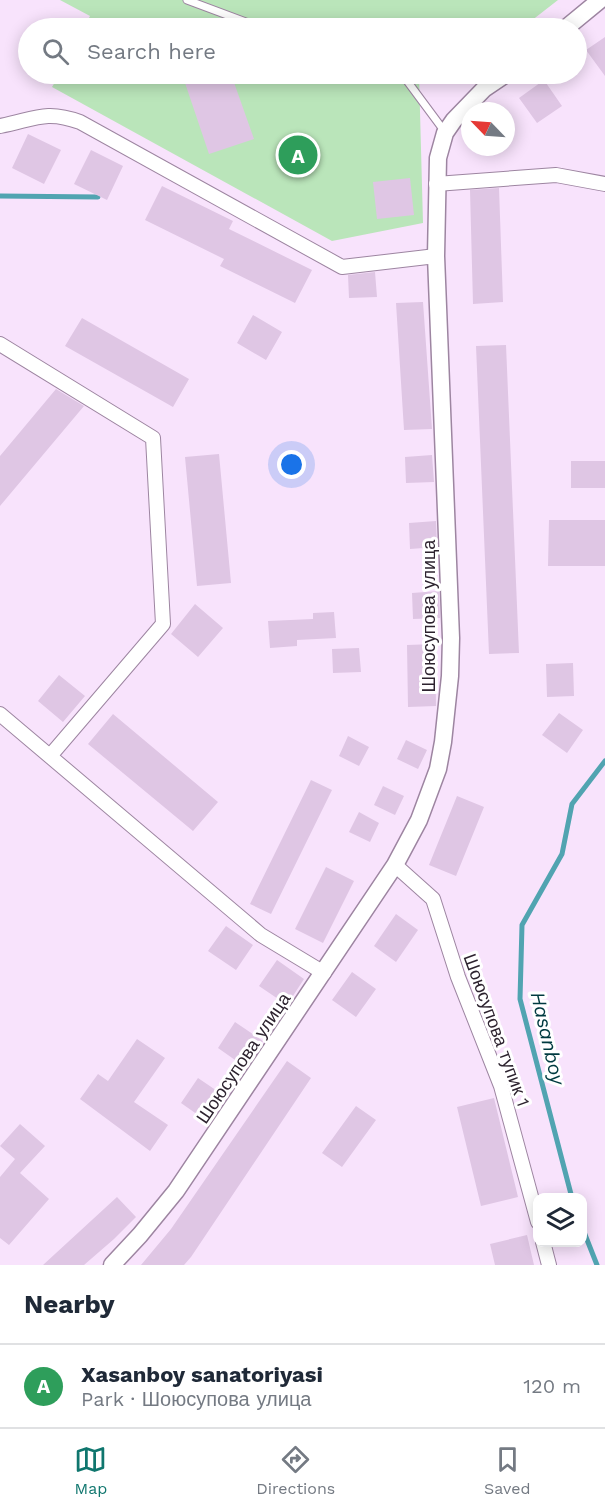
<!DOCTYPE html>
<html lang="en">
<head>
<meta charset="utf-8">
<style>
	body { margin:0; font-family:"Work Sans",sans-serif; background:#f2f2f3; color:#1f2937 }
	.controls { position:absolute; right:18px; bottom:18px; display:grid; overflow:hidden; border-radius:12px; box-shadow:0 3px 15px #0003 }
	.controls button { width:54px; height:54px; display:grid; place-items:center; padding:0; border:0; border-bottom:2px solid #e0e1e3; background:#fff; color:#1f2937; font:30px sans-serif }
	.compass { position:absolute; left:461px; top:102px; width:54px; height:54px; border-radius:50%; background:#fff; box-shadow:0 3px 15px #0003; rotate:295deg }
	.you { position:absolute; left:292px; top:465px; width:21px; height:21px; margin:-15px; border:4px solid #fff; border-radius:50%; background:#1a73e8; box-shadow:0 0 0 9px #1a73e833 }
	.badge { display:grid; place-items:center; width:39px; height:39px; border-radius:50%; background:#0f766e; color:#fff; font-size:20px; font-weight:700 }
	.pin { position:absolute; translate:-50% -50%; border:3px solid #fff; box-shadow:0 2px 6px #0006 }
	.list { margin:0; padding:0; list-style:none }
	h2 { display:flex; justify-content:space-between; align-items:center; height:78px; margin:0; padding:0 24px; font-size:26px }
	h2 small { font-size:20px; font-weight:400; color:#747a83 }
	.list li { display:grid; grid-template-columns:39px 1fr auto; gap:18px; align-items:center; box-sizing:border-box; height:84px; padding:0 24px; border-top:2px solid #e0e1e3 }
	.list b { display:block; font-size:22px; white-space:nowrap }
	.list p { margin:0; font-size:20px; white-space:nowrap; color:#747a83 }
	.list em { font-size:20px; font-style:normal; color:#747a83 }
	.icon { flex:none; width:33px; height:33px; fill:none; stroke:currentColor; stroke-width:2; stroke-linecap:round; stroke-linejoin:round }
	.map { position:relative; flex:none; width:605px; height:1265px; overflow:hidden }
	.search { position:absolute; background:#fff; box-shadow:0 3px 15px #0003; left:18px; right:18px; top:18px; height:66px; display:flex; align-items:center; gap:15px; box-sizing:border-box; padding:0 21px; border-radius:33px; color:#747a83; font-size:22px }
	.sheet { height:162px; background:#fff }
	nav { display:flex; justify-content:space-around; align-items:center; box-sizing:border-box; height:84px; border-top:2px solid #e0e1e3; background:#fff; font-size:16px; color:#747a83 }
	nav a { display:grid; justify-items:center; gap:3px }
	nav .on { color:#0f766e }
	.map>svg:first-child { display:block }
	.green { fill:#bae5ba }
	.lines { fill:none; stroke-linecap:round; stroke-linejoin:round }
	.stream { stroke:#51a4b1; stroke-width:5 }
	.building { fill:#dfc6e4 }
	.service-casing { stroke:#9d85a1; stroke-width:9 }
	.minor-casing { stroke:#9d85a1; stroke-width:16 }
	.tertiary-casing { stroke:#9d85a1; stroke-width:19 }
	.service { stroke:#fff; stroke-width:7 }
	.minor { stroke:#fff; stroke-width:14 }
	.tertiary { stroke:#fff; stroke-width:16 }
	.labels { text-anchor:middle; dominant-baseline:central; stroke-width:6; stroke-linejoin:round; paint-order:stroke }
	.street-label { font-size:18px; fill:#2d232f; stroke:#fff }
	.water-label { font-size:20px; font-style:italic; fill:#003a40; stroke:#fff }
</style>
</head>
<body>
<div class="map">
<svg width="605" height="1265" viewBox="0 0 605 1265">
	<rect width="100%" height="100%" fill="#f8e3fc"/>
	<path class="green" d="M 60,0 L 558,0 L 522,28 L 84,28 L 90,16 Z
		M 60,74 L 419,74 L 423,223 L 332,241 L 52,87 Z"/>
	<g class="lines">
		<path class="stream" d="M 0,196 L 98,197
			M 572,1198 L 520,999 L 522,925 L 562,854 L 572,804 L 605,761
			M 582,1227 L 597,1265"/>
	</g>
	<path class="building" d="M 605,37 L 605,76 L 586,50 Z
		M 182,74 L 231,74 L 254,139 L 209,154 Z
		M 544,80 L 562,106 L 537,123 L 519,98 Z
		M 28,134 L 61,150 L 44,184 L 12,168 Z
		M 91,150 L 123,166 L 107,200 L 74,184 Z
		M 410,178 L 414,215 L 377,219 L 373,182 Z
		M 162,186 L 233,221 L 229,229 L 312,270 L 295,303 L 220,266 L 224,259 L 145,220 Z
		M 499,188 L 503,302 L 473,304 L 470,190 Z
		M 375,272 L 377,297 L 349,298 L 348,275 Z
		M 423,302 L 432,429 L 404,430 L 396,303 Z
		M 253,315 L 282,332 L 266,360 L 237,343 Z
		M 82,318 L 189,379 L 173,407 L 65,346 Z
		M 506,345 L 519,653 L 489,654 L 476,346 Z
		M 56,389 L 84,406 L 0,506 L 0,456 Z
		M 219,454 L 231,583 L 197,586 L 185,457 Z
		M 432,455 L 434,482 L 406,483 L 405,457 Z
		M 571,461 L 605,461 L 605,488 L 571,488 Z
		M 549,520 L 605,520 L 605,566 L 548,566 Z
		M 436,521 L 437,547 L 410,549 L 409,523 Z
		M 439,591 L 440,618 L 413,619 L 412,593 Z
		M 195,604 L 223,628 L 198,657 L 171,634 Z
		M 334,612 L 336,638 L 297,640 L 297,646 L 270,648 L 268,621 L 313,619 L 313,613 Z
		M 435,644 L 436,706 L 408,707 L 407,645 Z
		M 359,648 L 361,672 L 333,673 L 332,649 Z
		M 573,663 L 574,696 L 547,697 L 546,664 Z
		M 59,675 L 85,696 L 63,722 L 38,701 Z
		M 559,713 L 583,730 L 567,753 L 542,735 Z
		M 113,714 L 218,802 L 193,831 L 88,744 Z
		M 348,736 L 369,747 L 359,766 L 339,756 Z
		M 406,740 L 427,750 L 418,769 L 397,759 Z
		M 311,780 L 332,790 L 271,914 L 250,904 Z
		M 383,786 L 404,796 L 395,815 L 374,805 Z
		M 457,796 L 484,807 L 456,876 L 429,865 Z
		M 359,812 L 379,823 L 370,842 L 349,832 Z
		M 326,867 L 354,881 L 323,943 L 295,929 Z
		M 396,914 L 418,930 L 396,962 L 374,946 Z
		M 226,926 L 253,945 L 236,970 L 208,951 Z
		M 277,960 L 304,979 L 287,1005 L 259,986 Z
		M 352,972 L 376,989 L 356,1017 L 332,1000 Z
		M 235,1022 L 263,1041 L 245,1067 L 218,1048 Z
		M 137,1039 L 165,1058 L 134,1102 L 168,1125 L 150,1151 L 80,1099 L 98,1074 L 108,1081 Z
		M 287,1061 L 311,1078 L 191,1257 L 184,1265 L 141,1265 L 171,1229 Z
		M 198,1078 L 226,1097 L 208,1122 L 181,1103 Z
		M 494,1098 L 518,1197 L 481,1206 L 457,1107 Z
		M 356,1106 L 376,1120 L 342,1167 L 322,1153 Z
		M 20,1124 L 45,1146 L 20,1173 L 49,1199 L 9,1245 L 0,1238 L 0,1177 L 15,1159 L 0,1146 Z
		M 117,1197 L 136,1217 L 114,1239 L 84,1265 L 43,1265 Z
		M 527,1235 L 534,1265 L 495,1265 L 490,1244 Z"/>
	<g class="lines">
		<defs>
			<path id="service" d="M 187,0 L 262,28
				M 402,74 L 445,132"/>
			<path id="minor" d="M 0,126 C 33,120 45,109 80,122 L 342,267 L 436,256
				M 436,184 L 556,175 L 605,184
				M 0,344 L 153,438 L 163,624 L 50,756
				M 0,714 L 261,935 L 324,973
				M 395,865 L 433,899 L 458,977 L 501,1086 L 538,1222
				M 543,1242 L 549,1265"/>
			<path id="tertiary" d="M 566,28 L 600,0
				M 112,1265 L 140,1235 L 176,1191 L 395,865 L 419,820 L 438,769 L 443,742 L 450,676 L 451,638 L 436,256 L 438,158 L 445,133 L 454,120 L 484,89 L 506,74"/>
		</defs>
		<use href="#service" class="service-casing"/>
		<use href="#minor" class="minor-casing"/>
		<use href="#tertiary" class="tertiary-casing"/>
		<use href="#service" class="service"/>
		<use href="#minor" class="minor"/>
		<use href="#tertiary" class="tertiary"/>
	</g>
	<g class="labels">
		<g class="street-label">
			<text transform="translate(428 616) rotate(-90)">Шоюсупова улица</text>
			<text transform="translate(497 1030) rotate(70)">Шоюсупова тупик 1</text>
			<text transform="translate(243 1058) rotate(-56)">Шоюсупова улица</text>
		</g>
		<g class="water-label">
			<text transform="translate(548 1038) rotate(77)">Hasanboy</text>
		</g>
	</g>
</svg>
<div class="controls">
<button><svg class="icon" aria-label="layers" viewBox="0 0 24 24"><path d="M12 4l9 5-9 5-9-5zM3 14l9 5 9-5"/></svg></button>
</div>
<svg class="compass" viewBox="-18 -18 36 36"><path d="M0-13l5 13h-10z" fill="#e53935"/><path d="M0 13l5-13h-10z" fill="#747a83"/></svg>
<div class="you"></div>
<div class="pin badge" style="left:298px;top:155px;background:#2e9e5b">A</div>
<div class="search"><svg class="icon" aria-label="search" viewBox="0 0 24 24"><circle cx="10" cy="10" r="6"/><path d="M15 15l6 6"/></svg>Search here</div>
</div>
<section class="sheet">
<h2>Nearby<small></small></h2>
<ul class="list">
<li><span class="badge" style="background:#2e9e5b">A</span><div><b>Xasanboy sanatoriyasi</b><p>Park · Шоюсупова улица</p></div><em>120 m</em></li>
</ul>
</section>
<nav>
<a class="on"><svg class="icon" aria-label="map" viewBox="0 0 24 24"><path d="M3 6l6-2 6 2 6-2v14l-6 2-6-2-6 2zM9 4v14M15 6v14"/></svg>Map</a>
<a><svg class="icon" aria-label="directions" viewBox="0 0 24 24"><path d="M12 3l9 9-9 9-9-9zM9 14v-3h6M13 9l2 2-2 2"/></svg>Directions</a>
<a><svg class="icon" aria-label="saved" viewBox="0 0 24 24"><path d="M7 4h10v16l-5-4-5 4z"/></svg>Saved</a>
</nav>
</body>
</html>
